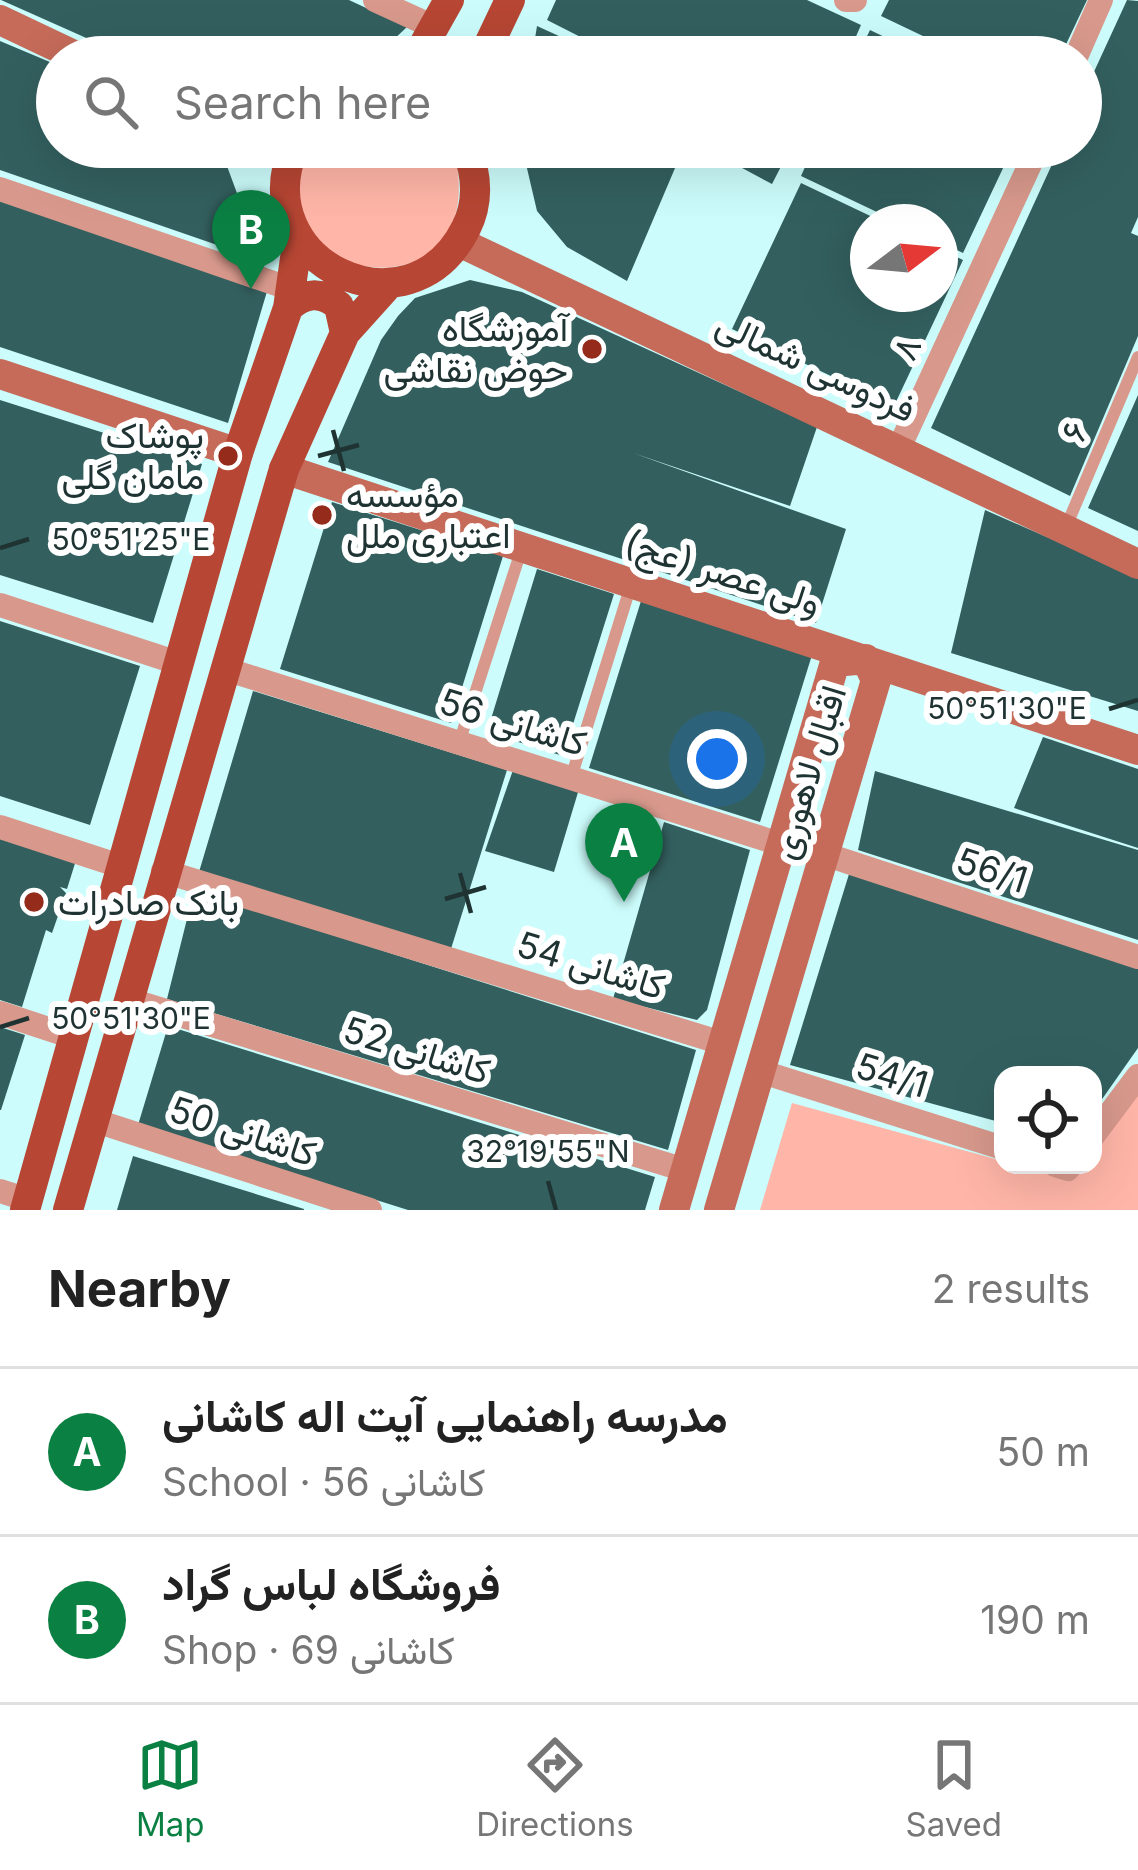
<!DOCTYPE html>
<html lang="en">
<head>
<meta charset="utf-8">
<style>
	body { margin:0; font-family:Inter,Vazirmatn,sans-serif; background:#f6f6f6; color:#222 }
	.controls { position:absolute; right:36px; bottom:36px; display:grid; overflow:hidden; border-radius:24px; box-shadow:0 12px 48px #0002 }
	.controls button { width:108px; height:108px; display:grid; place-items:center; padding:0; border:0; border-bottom:3px solid #e0e0e0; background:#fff; color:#222; font:60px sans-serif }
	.compass { position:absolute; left:850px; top:204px; width:108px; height:108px; border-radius:50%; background:#fff; box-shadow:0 12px 48px #0002; rotate:74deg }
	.you { position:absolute; left:717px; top:759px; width:42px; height:42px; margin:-30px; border:9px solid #fff; border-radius:50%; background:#1a73e8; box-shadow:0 0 0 18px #1a73e833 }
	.badge { display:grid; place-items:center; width:78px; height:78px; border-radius:50%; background:#0b8043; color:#fff; font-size:39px; font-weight:700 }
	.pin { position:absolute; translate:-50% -99px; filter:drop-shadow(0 3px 6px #0008) }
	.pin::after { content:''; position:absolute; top:63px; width:42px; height:36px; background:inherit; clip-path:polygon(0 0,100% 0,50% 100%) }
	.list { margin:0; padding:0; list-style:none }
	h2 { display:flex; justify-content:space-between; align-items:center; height:156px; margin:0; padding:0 48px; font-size:51px }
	h2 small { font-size:39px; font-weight:400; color:#767676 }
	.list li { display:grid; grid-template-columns:78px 1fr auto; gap:36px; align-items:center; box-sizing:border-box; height:168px; padding:0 48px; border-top:3px solid #e0e0e0 }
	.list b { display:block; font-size:45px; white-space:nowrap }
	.list p { margin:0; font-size:39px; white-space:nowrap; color:#767676 }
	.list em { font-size:39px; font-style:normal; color:#767676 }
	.icon { flex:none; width:66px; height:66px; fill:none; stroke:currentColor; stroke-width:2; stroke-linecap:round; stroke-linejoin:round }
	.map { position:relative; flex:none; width:1138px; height:1210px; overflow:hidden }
	.search { position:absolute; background:#fff; box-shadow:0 12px 48px #0002; left:36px; right:36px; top:36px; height:132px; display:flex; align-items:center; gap:30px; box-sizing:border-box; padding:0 42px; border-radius:66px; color:#767676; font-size:45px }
	.sheet { height:492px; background:#fff }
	nav { display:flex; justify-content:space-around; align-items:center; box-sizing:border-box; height:168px; border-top:3px solid #e0e0e0; background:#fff; font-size:33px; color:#767676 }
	nav a { display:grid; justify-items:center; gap:6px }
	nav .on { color:#0b8043 }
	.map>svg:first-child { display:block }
	.green { fill:#ffb6a8 }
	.building { fill:#33605f }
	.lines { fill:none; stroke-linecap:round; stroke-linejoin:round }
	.service { stroke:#d8998c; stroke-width:12 }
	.minor { stroke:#d8998c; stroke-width:24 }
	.secondary { stroke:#c66b5a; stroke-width:30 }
	.primary { stroke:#b74634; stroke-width:30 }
	.ticks { fill:none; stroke:#203333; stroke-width:4.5 }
	.poi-dot { fill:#952c1b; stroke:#fff; stroke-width:4.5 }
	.labels { text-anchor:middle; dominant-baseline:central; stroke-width:12; stroke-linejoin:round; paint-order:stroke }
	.poi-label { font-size:36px; fill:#203333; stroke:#fff; text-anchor:end }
	.street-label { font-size:36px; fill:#203333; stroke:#fff }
	.ticks-label { font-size:30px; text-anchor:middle; fill:#203333; stroke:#fff; stroke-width:12; stroke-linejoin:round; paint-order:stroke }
</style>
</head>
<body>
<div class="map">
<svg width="1138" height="1210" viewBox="0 0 1138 1210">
	<rect width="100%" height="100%" fill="#ccfdfc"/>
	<path class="green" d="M 307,147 L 453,147 C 495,306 297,293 298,194 C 298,179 304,162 307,147 Z
		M 1138,1090 L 1138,1210 L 760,1210 L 792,1103 L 1068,1179 L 1080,1165 L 1093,1165 L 1093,1148 Z"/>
	<path class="building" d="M 1,0 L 349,0 L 407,27 L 375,57 L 129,57 Z
		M 556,0 L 807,0 L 861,25 L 847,57 L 620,57 L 547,20 Z
		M 889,0 L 1087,0 L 1060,57 L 967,57 L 881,16 Z
		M 1127,0 L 1138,1 L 1138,217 L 1131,233 L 1138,236 L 1138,336 L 1070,496 L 931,428 L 1060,147 L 1081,147 L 1081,100 Z
		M 537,26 L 605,57 L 532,57 Z
		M 870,30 L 926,57 L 857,57 Z
		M 0,41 L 57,65 L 57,147 L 220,147 L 252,234 L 249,256 L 0,170 Z
		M 522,147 L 684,147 L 627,281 L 567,247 L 537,211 Z
		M 703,147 L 791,147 L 772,184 Z
		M 814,147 L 1013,147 L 963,253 L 940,242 L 940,222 L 898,222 L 801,176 Z
		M 801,183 L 883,222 L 868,222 L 868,294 L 940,294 L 940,249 L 963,260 L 894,406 L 732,329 Z
		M 0,197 L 268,288 L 228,423 L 0,347 Z
		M 470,280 L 522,292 L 817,427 L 790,506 L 633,453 L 846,529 L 816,623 L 328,462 L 381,340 L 398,316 L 415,298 Z
		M 1138,395 L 1138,531 L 1088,508 Z
		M 0,400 L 202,464 L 153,623 L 0,575 Z
		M 332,502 L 503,556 L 451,723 L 280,669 Z
		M 985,510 L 1138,577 L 1138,711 L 951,653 Z
		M 537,569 L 614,594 L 563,756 L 487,732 Z
		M 641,601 L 812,655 L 760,822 L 589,768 Z
		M 0,621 L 140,666 L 90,825 L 0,796 Z
		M 253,691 L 507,770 L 450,952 L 199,872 Z
		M 1043,737 L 1138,769 L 1138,848 L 1014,808 Z
		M 514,767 L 579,789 L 554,872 L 485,851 Z
		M 875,771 L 1138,850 L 1138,940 L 858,850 Z
		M 664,822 L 750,850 L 707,1010 L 697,1020 L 613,999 Z
		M 0,824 L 77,857 L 67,889 L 60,887 L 66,893 L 52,933 L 46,930 L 22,1007 L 0,1000 Z
		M 849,874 L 1138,968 L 1138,1048 L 1093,1112 L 1093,1075 L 1003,1075 L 1003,1123 L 790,1065 Z
		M 194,891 L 696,1050 L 668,1150 L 167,999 Z
		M 168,1026 L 655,1177 L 645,1210 L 408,1210 L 138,1125 Z
		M 0,1027 L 25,1035 L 1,1110 L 0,1110 Z
		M 133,1156 L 304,1209 L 304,1210 L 117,1210 Z"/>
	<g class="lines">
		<path class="service" d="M 1066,527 L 1138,357
			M 459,743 L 521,551
			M 571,778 L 631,585"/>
		<path class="minor" d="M 375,0 L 436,28
			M 846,0 L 855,0
			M 1076,57 L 1101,0
			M 0,189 L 291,289
			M 899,448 L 1038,147
			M 0,605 L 178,663
			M 225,669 L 780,844
			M 0,827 L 120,866
			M 824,854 L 1138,957
			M 163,871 L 722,1043
			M 127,999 L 685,1170
			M 0,1013 L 73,1037
			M 759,1071 L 1003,1148
			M 93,1120 L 370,1210
			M 1093,1136 L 1138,1076
			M 1055,1165 L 1068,1169 L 1071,1165
			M 0,1191 L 28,1200"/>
		<path class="secondary" d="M 0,20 L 78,57
			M 459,242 L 1138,564
			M 0,374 L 238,453
			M 284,469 L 1138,750
			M 674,1210 L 835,662 L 866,659 L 876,680 L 719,1210"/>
		<path class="primary" d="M 417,57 L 449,0
			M 483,57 L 510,0
			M 294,147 C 245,263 410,341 466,228 C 479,202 477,174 466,147
			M 288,308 C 304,292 322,291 339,306 L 345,333
			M 25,1210 L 238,453 L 288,308 L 298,237
			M 68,1210 L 284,469 L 345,333 L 390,283"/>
	</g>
	<path class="ticks" d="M 333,430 L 344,471M 318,456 L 359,445M 0,548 L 29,539M 1109,709 L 1138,700M 460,873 L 471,913M 445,899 L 486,887M 0,1027 L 29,1018M 548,1181 L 556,1210"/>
	<g class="poi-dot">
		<circle cx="592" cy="349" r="12"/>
		<circle cx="228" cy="456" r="12"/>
		<circle cx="322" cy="515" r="12"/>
		<circle cx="34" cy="902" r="12"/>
	</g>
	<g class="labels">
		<g class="poi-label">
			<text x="568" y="328">آموزشگاه<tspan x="568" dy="41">حوض نقاشی</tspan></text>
			<text x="204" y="435">پوشاک<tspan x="204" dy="41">مامان گلی</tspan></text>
			<text x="346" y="494" text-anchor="start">مؤسسه<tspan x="346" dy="41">اعتباری ملل</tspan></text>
			<text x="58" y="902" text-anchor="start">بانک صادرات</text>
		</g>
		<g class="street-label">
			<text transform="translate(906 348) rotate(-65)">۸</text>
			<text transform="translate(816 366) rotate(25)">فردوسی شمالی</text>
			<text transform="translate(1074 431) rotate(-67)">۶</text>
			<text transform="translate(723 572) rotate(18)">ولی عصر (عج)</text>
			<text transform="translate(513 722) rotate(17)">کاشانی 56</text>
			<text transform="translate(808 772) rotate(-73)">اقبال لاهوری</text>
			<text transform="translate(992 870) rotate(18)">56/1</text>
			<text transform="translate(591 965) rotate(17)">کاشانی 54</text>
			<text transform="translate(417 1050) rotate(17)">کاشانی 52</text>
			<text transform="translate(892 1075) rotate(17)">54/1</text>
			<text transform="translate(243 1131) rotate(18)">کاشانی 50</text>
		</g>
	</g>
	<g class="ticks-label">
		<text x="131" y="550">50°51'25"E</text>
		<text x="1007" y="719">50°51'30"E</text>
		<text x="131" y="1029">50°51'30"E</text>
		<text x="548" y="1162">32°19'55"N</text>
	</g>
</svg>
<div class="controls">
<button><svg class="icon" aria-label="locate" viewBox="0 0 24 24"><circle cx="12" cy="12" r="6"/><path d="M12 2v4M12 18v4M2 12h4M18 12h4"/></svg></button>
</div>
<svg class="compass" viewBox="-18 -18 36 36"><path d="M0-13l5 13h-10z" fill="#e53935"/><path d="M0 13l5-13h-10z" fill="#767676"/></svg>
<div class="you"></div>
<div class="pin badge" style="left:624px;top:902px">A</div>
<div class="pin badge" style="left:251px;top:289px">B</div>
<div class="search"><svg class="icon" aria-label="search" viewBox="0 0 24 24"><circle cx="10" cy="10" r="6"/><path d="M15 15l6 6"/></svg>Search here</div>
</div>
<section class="sheet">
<h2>Nearby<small>2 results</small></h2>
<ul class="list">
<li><span class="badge">A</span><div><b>مدرسه راهنمایی آیت اله کاشانی</b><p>School · کاشانی 56</p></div><em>50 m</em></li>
<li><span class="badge">B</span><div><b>فروشگاه لباس گراد</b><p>Shop · کاشانی 69</p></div><em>190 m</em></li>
</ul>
</section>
<nav>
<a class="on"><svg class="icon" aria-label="map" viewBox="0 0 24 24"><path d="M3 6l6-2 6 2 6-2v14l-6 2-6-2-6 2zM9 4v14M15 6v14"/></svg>Map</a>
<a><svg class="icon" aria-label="directions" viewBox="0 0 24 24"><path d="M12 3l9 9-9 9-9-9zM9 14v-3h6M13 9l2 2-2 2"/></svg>Directions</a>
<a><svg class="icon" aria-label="saved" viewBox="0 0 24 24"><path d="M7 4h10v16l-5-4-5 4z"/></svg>Saved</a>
</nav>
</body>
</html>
